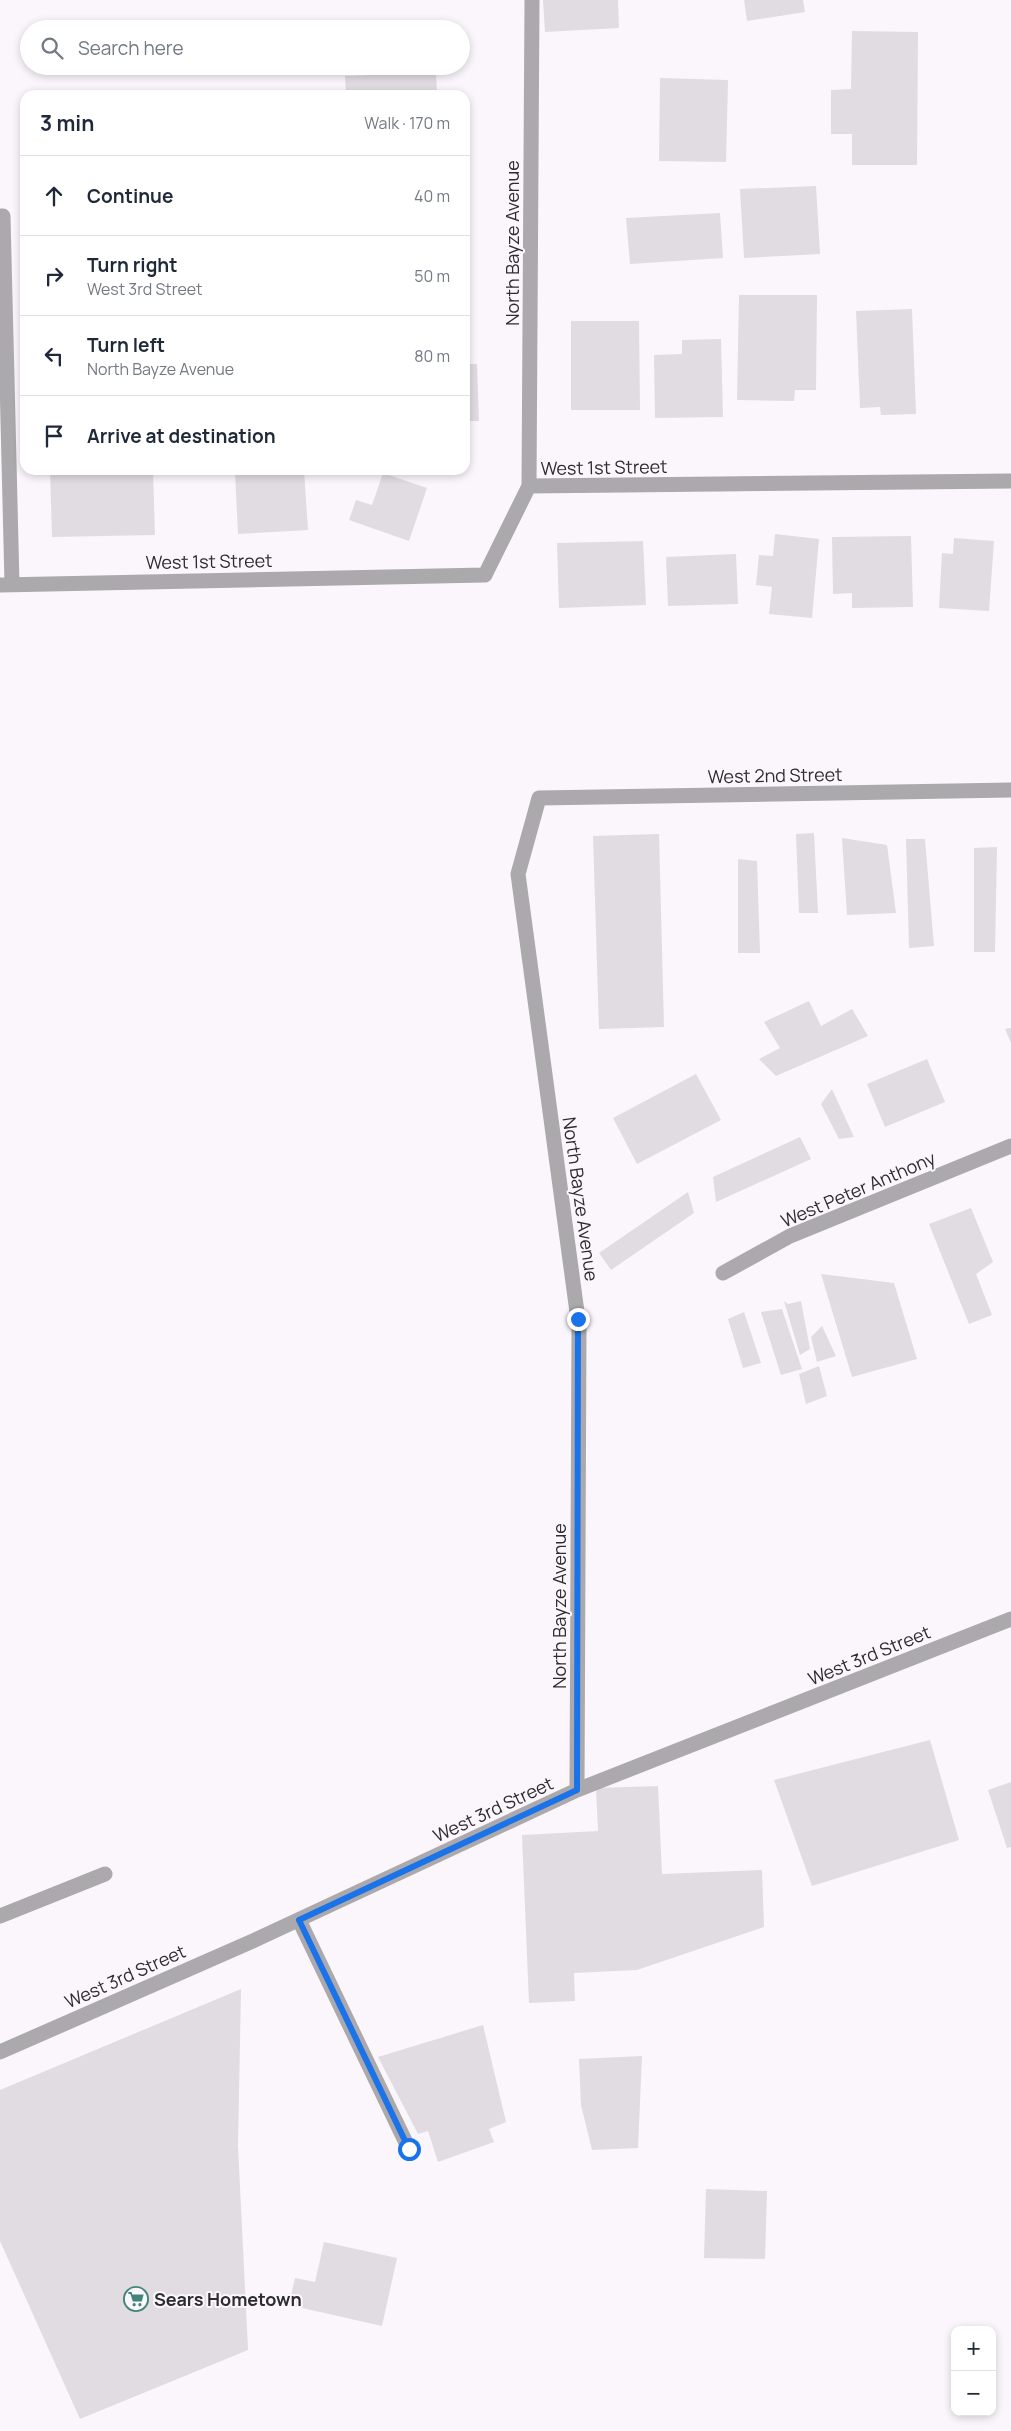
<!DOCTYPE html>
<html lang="en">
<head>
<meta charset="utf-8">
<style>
	body { margin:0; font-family:Manrope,sans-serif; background:#f6f6f7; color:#1f2937 }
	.controls { position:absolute; right:15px; bottom:15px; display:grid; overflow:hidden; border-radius:10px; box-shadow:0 2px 8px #0003 }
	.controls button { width:45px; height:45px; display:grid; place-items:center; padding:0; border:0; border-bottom:1px solid #e0e1e3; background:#fff; color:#1f2937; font:25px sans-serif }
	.stop { position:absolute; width:15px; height:15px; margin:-11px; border:4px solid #1a73e8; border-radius:50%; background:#fff }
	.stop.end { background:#1a73e8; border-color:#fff; box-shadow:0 1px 5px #0008 }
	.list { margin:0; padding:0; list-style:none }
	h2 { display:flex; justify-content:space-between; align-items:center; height:65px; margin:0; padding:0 20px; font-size:21px }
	h2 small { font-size:16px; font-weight:400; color:#747a83 }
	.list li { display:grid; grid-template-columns:32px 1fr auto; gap:15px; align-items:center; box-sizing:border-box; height:80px; padding:0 20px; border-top:1px solid #e0e1e3 }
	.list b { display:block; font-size:19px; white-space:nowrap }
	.list p { margin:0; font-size:16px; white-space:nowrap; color:#747a83 }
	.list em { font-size:16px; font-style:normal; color:#747a83 }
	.icon { flex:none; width:28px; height:28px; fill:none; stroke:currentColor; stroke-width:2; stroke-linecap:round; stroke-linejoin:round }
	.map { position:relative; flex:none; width:1011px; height:2431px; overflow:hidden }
	.search { position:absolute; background:#fff; box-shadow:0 2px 8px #0003; left:20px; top:20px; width:450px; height:55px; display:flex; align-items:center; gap:12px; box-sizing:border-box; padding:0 18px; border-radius:28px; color:#747a83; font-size:19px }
	.panel { position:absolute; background:#fff; box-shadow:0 2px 8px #0003; left:20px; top:90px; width:450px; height:385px; border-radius:15px }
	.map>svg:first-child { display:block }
	.building { fill:#e0dce2 }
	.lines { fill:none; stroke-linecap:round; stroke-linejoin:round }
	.minor { stroke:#aba9ac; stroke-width:15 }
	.route { stroke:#1a73e8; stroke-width:6 }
	.labels { text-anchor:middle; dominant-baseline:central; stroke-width:4; stroke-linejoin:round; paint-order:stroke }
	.street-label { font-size:18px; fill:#2d2c2e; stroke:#faf6fc }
	.poi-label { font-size:18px; font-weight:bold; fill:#2d2c2e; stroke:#faf6fc; text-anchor:start }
</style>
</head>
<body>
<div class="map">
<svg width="1011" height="2431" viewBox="0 0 1011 2431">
	<rect width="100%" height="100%" fill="#faf6fc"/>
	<path class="building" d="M 543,0 L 618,0 L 619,28 L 545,32 Z
		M 744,0 L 803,0 L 805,12 L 747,21 Z
		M 852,31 L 918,32 L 917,165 L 852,165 L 852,134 L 831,134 L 831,90 L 851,89 Z
		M 436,72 L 437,95 L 346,95 L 345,76 Z
		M 660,78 L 728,80 L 726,162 L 659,161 Z
		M 31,90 L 88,94 L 88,95 L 31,95 Z
		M 816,186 L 820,254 L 744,258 L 740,189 Z
		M 720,213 L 723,258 L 630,264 L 626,218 Z
		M 739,295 L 817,295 L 816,390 L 795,390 L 794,401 L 737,400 Z
		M 912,309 L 916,414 L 881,415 L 880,407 L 860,408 L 856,311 Z
		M 571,321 L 639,321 L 640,410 L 571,410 Z
		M 721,339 L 723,417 L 655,418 L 654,355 L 682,354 L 682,340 Z
		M 465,364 L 477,364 L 479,421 L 465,421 Z
		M 50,470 L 153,470 L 155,535 L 52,537 Z
		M 304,470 L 308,530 L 238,534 L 235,473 Z
		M 383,473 L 427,488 L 409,541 L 349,520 L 356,500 L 372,505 Z
		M 775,534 L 819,539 L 812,618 L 769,614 L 772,587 L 756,585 L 759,555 L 773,556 Z
		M 911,536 L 913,607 L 852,608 L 852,593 L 833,594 L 832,537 Z
		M 954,538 L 994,541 L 989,611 L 939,608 L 942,553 L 953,554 Z
		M 643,541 L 646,605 L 559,608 L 557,543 Z
		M 736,554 L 738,604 L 668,606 L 666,557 Z
		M 814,833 L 818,913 L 799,913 L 796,834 Z
		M 659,834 L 664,1027 L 599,1029 L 593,836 Z
		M 842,838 L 887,845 L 896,913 L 847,915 Z
		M 906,839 L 925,839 L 934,946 L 909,948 Z
		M 997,847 L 995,952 L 974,952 L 974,848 Z
		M 738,859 L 757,861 L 760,953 L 738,953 Z
		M 809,1001 L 821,1026 L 852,1009 L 868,1036 L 776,1076 L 759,1059 L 780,1048 L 764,1022 Z
		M 1011,1028 L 1011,1043 L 1005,1029 Z
		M 927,1059 L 945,1102 L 885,1127 L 867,1084 Z
		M 696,1074 L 721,1120 L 637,1164 L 613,1118 Z
		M 832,1089 L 854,1137 L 839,1139 L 821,1104 Z
		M 800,1137 L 811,1159 L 716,1202 L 713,1177 Z
		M 688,1192 L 694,1213 L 611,1270 L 599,1253 Z
		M 971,1208 L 993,1262 L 976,1274 L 992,1315 L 969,1324 L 929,1224 Z
		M 821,1274 L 894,1283 L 917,1359 L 852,1377 Z
		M 784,1301 L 788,1304 L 801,1301 L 810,1349 L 800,1355 Z
		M 782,1309 L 802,1369 L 781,1375 L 761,1312 Z
		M 744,1312 L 761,1363 L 743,1368 L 728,1319 Z
		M 822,1326 L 836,1356 L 817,1362 L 811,1337 Z
		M 819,1366 L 827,1396 L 806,1404 L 799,1374 Z
		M 930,1740 L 959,1840 L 812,1886 L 774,1780 Z
		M 1011,1782 L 1011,1847 L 1007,1848 L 988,1790 Z
		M 658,1786 L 662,1874 L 762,1870 L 764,1927 L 637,1970 L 574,1973 L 575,2001 L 529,2003 L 522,1835 L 598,1831 L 596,1788 Z
		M 241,1989 L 238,2146 L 248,2350 L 80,2419 L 0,2241 L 0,2090 Z
		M 483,2025 L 506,2122 L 489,2129 L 494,2142 L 438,2162 L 428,2131 L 418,2134 L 378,2057 Z
		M 642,2056 L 638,2148 L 592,2150 L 581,2105 L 579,2059 Z
		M 706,2189 L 767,2191 L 765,2259 L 704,2258 Z
		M 324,2242 L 397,2258 L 382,2326 L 289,2305 L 295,2278 L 315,2282 Z"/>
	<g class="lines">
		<path class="minor" d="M 0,216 L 3,216 L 12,584
			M 529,486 L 532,0
			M 0,585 L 485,575 L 529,486 L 1011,481
			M 723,1273 L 790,1236 L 1011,1146
			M 577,1790 L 579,1327 L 518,874 L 539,798 L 1011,790
			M 0,1916 L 105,1874
			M 299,1920 L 409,2149
			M 0,2052 L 255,1940 L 577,1790 L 1011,1619"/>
	</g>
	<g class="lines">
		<path class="route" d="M 409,2149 L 299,1920 L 577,1790 L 578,1319"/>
	</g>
	<defs>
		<symbol id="supermarket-ring" viewBox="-11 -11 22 22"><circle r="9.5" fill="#faf6fc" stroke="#41857a" stroke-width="1.5"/><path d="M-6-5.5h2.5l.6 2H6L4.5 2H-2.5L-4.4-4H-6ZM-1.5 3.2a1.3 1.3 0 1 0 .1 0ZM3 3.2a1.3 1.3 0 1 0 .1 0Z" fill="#41857a"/></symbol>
	</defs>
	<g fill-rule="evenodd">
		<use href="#supermarket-ring" x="122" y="2285" width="28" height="28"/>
	</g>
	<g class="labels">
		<g class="street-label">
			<text transform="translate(512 243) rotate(-90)">North Bayze Avenue</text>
			<text transform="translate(604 467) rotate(-1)">West 1st Street</text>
			<text transform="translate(209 561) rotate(-1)">West 1st Street</text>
			<text transform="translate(775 775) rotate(-1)">West 2nd Street</text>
			<text transform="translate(858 1189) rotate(-23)">West Peter Anthony</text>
			<text transform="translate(581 1199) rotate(82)">North Bayze Avenue</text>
			<text transform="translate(559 1606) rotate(-90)">North Bayze Avenue</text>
			<text transform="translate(869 1655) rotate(-22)">West 3rd Street</text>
			<text transform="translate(493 1809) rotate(-25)">West 3rd Street</text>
			<text transform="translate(125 1976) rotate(-24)">West 3rd Street</text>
		</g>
		<g class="poi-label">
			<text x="154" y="2299">Sears Hometown</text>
		</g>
	</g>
</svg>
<div class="controls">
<button>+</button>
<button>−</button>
</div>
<div class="stop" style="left:409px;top:2149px"></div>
<div class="stop end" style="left:578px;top:1319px"></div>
<div class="search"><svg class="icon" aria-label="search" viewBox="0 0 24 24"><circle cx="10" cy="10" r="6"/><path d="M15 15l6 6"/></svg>Search here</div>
<section class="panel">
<h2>3 min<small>Walk · 170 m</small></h2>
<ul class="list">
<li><svg class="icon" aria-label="ahead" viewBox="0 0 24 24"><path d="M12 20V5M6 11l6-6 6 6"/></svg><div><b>Continue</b></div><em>40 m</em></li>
<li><svg class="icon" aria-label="right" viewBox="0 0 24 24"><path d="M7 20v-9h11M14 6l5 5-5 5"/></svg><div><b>Turn right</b><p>West 3rd Street</p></div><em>50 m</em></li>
<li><svg class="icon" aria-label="left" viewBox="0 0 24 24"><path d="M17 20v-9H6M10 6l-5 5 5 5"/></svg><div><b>Turn left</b><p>North Bayze Avenue</p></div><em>80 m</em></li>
<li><svg class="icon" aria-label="arrive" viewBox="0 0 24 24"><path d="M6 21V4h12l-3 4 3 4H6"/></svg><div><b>Arrive at destination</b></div></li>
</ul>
</section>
</div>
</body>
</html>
